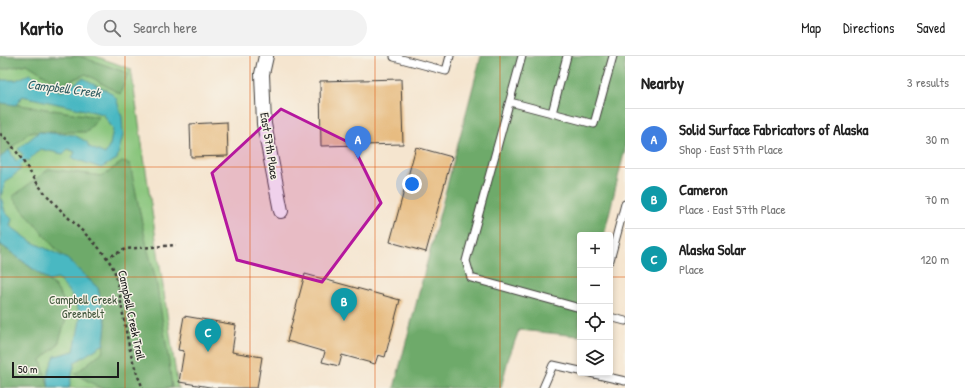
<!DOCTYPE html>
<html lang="en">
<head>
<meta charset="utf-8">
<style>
	body { margin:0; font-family:"Patrick Hand",sans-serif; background:#f2f2f2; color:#222 }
	.controls { position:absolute; right:12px; bottom:12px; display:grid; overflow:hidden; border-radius:4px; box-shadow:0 2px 6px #0003 }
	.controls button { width:36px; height:36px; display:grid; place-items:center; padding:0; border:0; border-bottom:1px solid #e0e0e0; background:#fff; color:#222; font:20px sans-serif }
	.scale { position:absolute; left:12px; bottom:10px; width:107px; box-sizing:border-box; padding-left:4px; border:2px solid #1c1c1c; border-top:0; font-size:11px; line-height:14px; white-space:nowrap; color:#1c1c1c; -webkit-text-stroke:3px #f7f3e8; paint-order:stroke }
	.you { position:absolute; left:412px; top:128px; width:14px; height:14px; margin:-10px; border:3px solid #fff; border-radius:50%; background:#1a73e8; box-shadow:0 0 0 6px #1a73e833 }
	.badge { display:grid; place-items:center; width:26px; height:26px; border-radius:50%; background:#b5179e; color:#fff; font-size:13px; font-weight:700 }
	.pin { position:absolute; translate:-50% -33px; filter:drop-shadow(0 1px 2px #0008) }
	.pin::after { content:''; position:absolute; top:21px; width:14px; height:12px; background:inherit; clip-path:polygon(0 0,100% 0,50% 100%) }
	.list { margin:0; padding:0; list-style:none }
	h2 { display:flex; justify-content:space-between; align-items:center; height:52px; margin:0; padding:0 16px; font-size:17px }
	h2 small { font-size:13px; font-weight:400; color:#767676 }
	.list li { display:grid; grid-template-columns:26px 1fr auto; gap:12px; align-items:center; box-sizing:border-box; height:60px; padding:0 16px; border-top:1px solid #e0e0e0 }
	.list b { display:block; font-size:15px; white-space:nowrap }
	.list p { margin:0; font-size:13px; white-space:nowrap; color:#767676 }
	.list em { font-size:13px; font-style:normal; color:#767676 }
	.icon { flex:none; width:22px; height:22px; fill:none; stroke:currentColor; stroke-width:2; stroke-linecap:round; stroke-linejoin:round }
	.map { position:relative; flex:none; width:625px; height:332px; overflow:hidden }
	header { display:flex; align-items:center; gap:24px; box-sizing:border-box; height:56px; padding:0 20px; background:#fff; border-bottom:1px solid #e0e0e0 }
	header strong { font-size:19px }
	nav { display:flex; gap:22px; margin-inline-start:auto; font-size:14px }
	.search { width:280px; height:36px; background:#f2f2f2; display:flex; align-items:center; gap:10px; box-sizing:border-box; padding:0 14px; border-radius:22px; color:#767676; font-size:15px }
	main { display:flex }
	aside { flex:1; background:#fff }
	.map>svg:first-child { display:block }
	.green { fill:#88c57b; stroke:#52704c }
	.forest { fill:#6eaa6b; stroke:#456344 }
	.water { fill:#4ab8c2; stroke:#336a6f }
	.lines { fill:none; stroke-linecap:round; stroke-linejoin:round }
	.stream { stroke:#4ab8c2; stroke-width:4.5 }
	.building { fill:#e7bc81 }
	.lane-casing { stroke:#3d3a37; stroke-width:9 }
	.street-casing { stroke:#3d3a37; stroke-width:16 }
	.path { stroke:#3d3a37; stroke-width:2.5; stroke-dasharray:3 3; stroke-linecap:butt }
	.lane { stroke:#fff; stroke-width:7 }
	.street { stroke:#fff; stroke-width:14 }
	.marked { fill:#b5179e; fill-opacity:0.2; stroke:#b5179e; stroke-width:3; stroke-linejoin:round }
	.grid { fill:none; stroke:#de560d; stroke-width:1; stroke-opacity:0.55 }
	.labels { text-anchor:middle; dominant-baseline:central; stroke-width:3; stroke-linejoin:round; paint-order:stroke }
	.street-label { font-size:12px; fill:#1c1c1c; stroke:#f7f3e8 }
	.park-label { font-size:12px; fill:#42573d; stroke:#f7f3e8 }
	.water-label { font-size:13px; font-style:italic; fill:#2e5a5e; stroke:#f7f3e8 }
</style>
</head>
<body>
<header>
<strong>Kartio</strong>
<div class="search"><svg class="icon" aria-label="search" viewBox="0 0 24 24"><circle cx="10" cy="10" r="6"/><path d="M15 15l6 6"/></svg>Search here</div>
<nav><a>Map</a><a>Directions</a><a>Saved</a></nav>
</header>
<main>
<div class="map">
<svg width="625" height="332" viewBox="0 0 625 332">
	<rect width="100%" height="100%" fill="#f7f3e8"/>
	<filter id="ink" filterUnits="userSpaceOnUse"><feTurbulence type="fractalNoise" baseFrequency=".025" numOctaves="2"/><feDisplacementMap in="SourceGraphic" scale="8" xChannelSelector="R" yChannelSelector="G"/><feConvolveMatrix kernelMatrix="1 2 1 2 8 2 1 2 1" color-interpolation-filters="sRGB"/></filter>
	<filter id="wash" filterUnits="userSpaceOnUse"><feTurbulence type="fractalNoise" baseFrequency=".012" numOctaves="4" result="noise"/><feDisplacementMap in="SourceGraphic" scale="16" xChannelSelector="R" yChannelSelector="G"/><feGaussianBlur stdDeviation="0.9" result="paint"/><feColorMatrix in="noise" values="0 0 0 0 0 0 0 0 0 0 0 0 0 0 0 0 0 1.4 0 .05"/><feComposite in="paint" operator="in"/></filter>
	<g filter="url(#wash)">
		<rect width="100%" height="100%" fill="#f5e5cf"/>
		<path class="green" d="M 0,0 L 95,0 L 131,13 L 178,332 L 180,332 L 0,332 Z"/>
		<path class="forest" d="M 0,0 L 79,0 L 128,17 L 120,38 L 86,18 L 60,29 L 27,8 L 0,14 Z
			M 481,0 L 625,0 L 625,93 L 604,179 L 580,179 L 580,275 L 579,280 L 519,274 L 508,304 L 501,332 L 394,332 Z
			M 0,46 L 99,61 L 87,76 L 30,76 L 0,102 Z
			M 122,106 L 130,108 L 147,191 L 156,224 L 169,306 L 172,332 L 101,332 L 75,318 L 103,295 L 106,267 L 98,232 L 55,192 L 12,141 L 49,113 L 102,120 Z
			M 0,188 L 55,230 L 69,253 L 58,289 L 41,304 L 49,332 L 0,332 Z"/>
		<path class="water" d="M 30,18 L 61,36 L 83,22 L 110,36 L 116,42 L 122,61 L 123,79 L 117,103 L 101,112 L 72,102 L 75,96 L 68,93 L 63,98 L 40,93 L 28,105 L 18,93 L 39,76 L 74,79 L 87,86 L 89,91 L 105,98 L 110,89 L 113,73 L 103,58 L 22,40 L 16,49 L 2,47 L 0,45 L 0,24 L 16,24 Z
			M 9,94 L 21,113 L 5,127 L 1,140 L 5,156 L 12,163 L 10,170 L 32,186 L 66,202 L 98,232 L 106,267 L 104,288 L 75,306 L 69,332 L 49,332 C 46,321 50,310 55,300 L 74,295 L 81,259 L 71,238 L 58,223 L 49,225 L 0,188 L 0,102 Z"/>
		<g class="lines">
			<path class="stream" d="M 14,111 L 30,98"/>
		</g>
		<g id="blocks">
			<path class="building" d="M 401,23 L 403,88 L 321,90 L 320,25 Z
				M 227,66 L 228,100 L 191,101 L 190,68 Z
				M 416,91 L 452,101 L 426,196 L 390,186 Z
				M 305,218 L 400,244 L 385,301 L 378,299 L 375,308 L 342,299 L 339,310 L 322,306 L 325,296 L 287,285 Z
				M 184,260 L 236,269 L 232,296 L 262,301 L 257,332 L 216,332 L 179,326 L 184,295 L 178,294 Z"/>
		</g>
	</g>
	<g filter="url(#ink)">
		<use href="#blocks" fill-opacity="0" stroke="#3d3a37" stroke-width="1"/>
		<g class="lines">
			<defs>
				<path id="lane" d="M 394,0 L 394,1 L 446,15 L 450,0
					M 522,0 L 466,205 L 471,222 L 580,252
					M 510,46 L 594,68 L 613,0
					M 552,57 L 567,0
					M 610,204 L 625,148
					M 610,261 L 625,265
					M 590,317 L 625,325
					M 543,332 L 553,309 L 580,315"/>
				<path id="street" d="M 266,0 L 262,18 L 264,68 L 281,155"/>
			</defs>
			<use href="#lane" class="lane-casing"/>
			<use href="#street" class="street-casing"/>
			<path class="path" d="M 0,78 C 11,83 31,119 40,131 C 50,143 61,155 73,166 C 87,180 104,194 113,212 C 118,222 120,241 122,253 C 127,280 131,307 143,332
				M 106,202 L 126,193 L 176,189"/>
			<use href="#lane" class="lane"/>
			<use href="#street" class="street"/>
		</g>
	</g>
	<path class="marked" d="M 281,53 L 352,88 L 381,147 L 322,226 L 237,204 L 212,117 Z"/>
	<path class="grid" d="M 125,0 L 125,332M 250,0 L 250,332M 375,0 L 375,332M 500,0 L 500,332M 0,111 L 625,111M 0,221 L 580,221M 610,221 L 625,221"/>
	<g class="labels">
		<g class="street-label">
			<text transform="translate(270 90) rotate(81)">East 57th Place</text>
			<text transform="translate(132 259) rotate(78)">Campbell Creek Trail</text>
		</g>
		<g class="park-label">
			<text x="83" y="243">Campbell Creek<tspan x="83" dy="14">Greenbelt</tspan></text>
		</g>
		<g class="water-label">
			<text transform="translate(64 32) rotate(7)">Campbell Creek</text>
		</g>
	</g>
</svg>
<div class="controls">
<button>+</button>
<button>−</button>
<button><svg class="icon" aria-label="locate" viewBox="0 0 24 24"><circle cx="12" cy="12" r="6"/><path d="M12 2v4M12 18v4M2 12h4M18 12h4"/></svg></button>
<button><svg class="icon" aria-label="layers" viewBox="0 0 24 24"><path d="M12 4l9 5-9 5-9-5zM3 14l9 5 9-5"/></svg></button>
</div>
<div class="scale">50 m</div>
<div class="you"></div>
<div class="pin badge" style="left:358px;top:103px;background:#3f7fe0">A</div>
<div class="pin badge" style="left:344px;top:265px;background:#0f9aa8">B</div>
<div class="pin badge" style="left:208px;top:296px;background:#0f9aa8">C</div>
</div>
<aside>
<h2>Nearby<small>3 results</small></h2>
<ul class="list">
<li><span class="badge" style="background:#3f7fe0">A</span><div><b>Solid Surface Fabricators of Alaska</b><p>Shop · East 57th Place</p></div><em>30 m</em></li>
<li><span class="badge" style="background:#0f9aa8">B</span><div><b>Cameron</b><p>Place · East 57th Place</p></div><em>70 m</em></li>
<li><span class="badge" style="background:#0f9aa8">C</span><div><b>Alaska Solar</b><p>Place</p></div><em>120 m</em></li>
</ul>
</aside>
</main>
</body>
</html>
